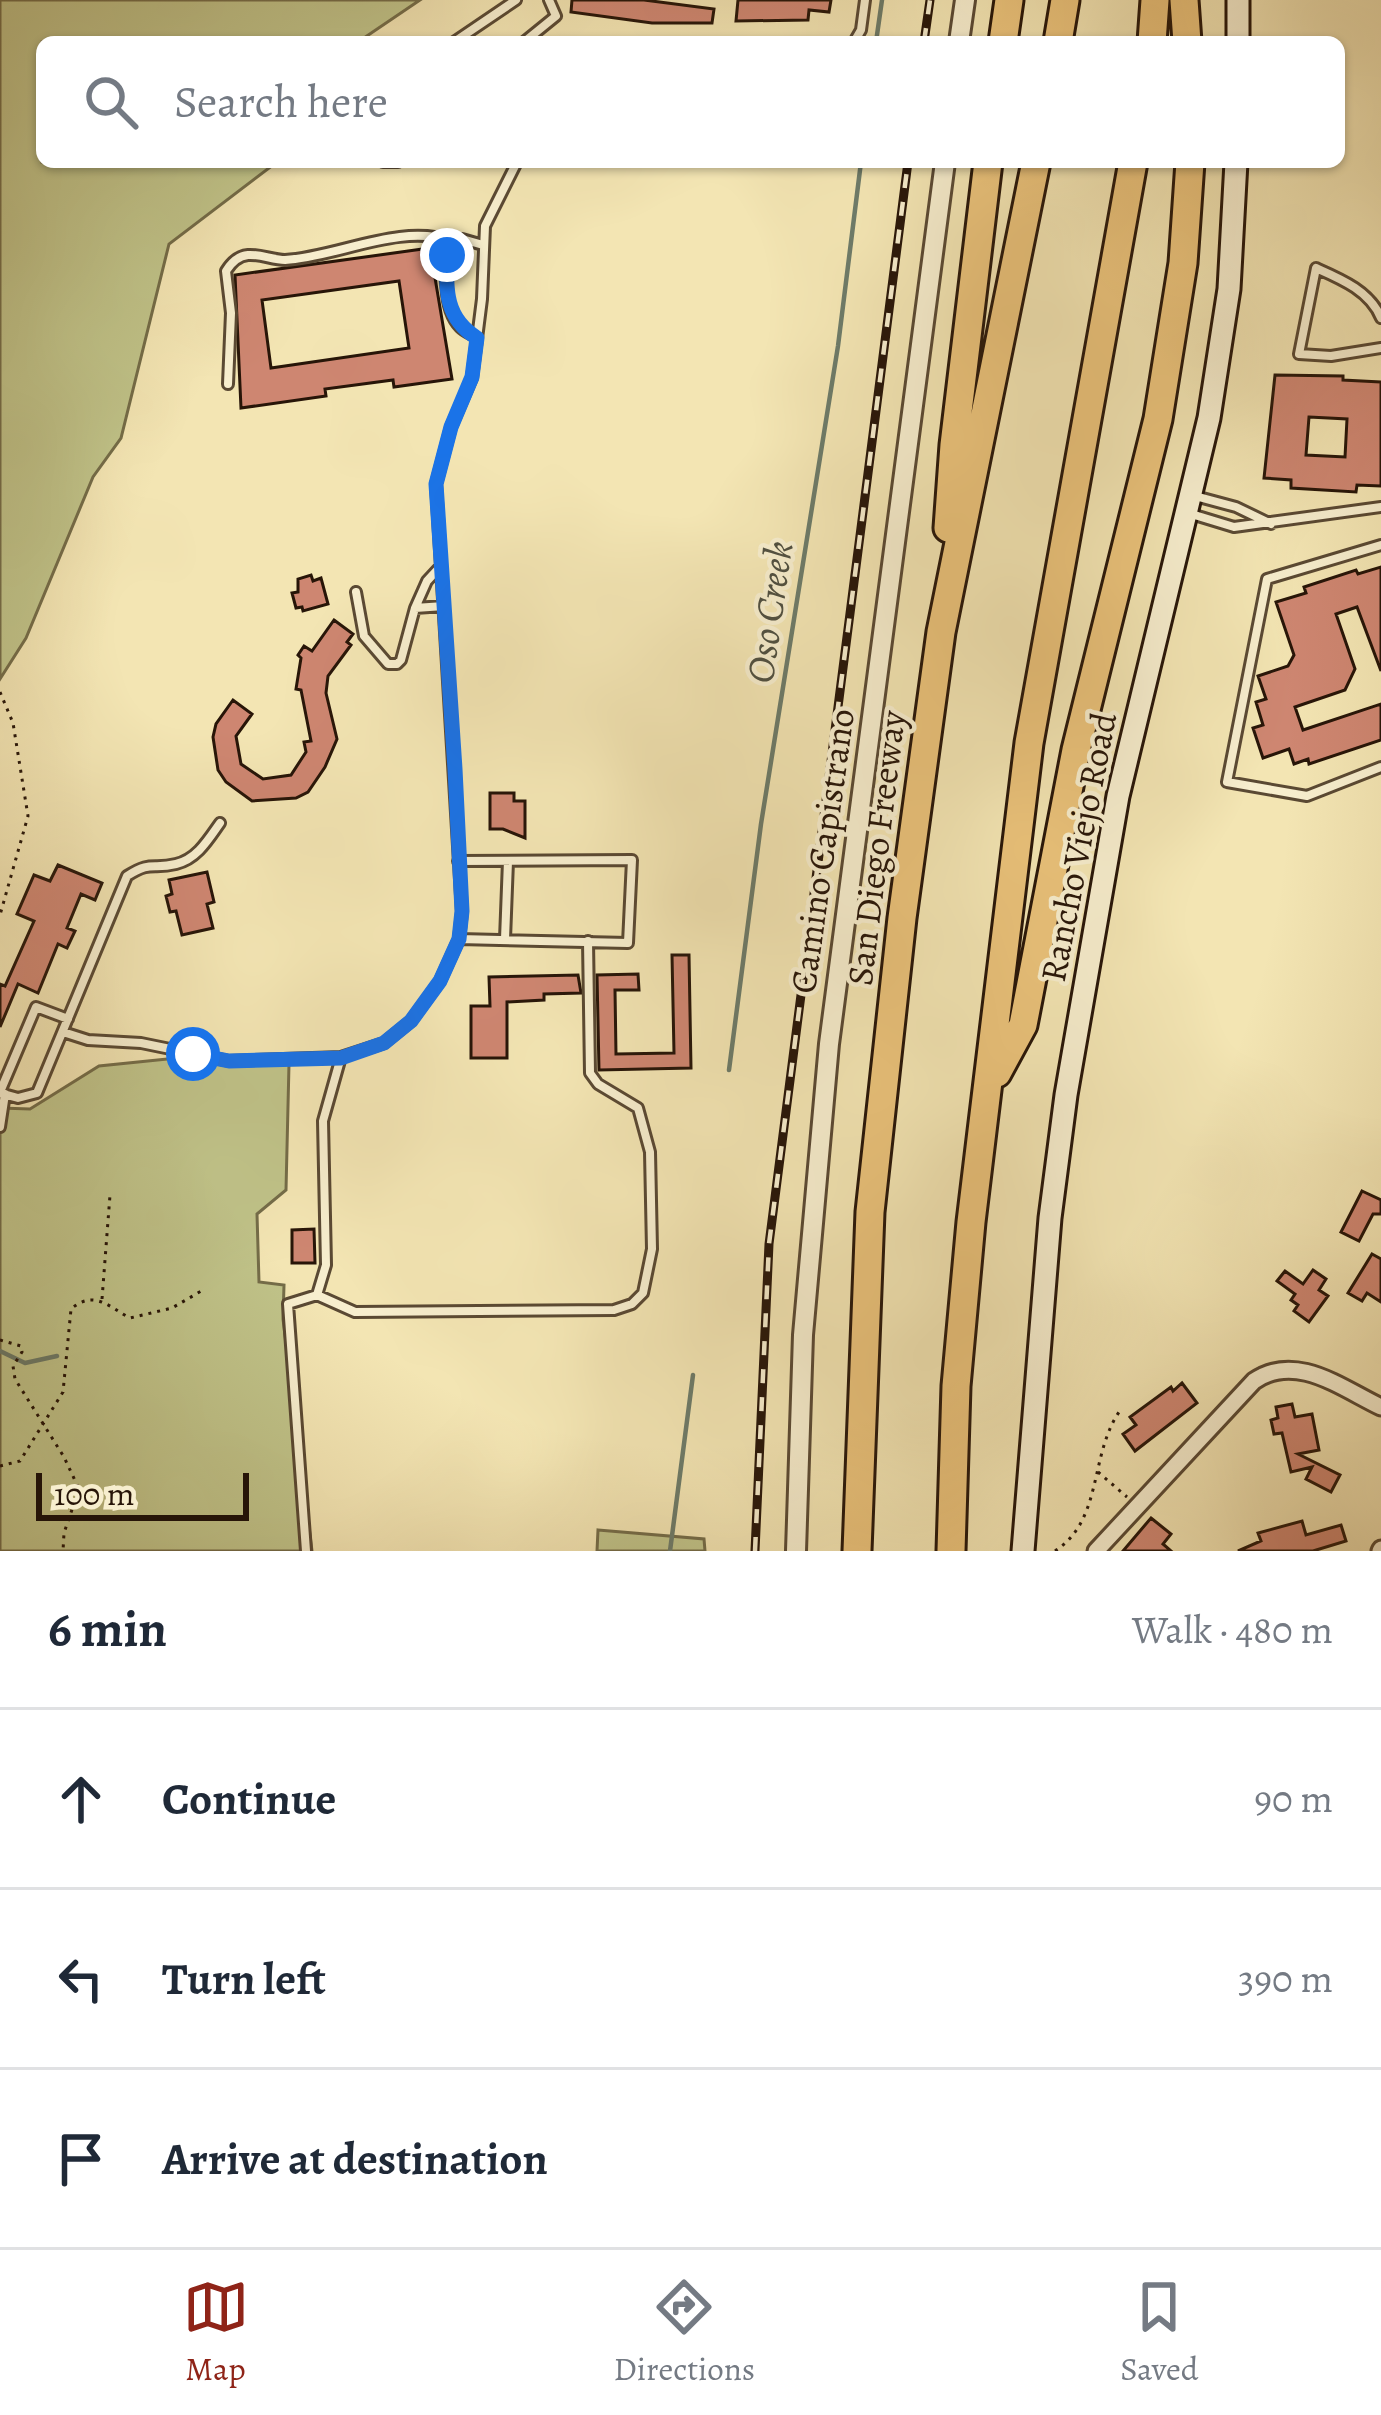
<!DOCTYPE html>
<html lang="en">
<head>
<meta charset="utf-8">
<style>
	body { margin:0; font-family:Alegreya,serif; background:#f6f6f7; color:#1f2937 }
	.scale { position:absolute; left:36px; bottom:30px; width:213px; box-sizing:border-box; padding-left:12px; border:6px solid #271508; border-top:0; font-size:33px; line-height:42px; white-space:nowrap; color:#271508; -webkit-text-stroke:9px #f7eece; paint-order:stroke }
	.stop { position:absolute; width:36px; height:36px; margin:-27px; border:9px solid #1a73e8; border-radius:50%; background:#fff }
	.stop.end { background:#1a73e8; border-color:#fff; box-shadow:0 3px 12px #0008 }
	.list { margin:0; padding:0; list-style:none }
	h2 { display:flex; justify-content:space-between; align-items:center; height:156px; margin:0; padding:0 48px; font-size:51px }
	h2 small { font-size:39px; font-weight:400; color:#747a83 }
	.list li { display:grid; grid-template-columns:78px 1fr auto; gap:36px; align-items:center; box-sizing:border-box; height:180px; padding:0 48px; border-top:3px solid #e0e1e3 }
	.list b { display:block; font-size:45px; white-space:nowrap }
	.list em { font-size:39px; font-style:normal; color:#747a83 }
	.icon { flex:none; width:66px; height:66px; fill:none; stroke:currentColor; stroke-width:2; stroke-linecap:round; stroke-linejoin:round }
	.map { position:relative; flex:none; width:1381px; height:1551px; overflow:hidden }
	.search { position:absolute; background:#fff; box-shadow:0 3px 9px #0004; left:36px; right:36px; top:36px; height:132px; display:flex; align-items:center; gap:30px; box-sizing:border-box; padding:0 42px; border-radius:18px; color:#747a83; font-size:45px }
	.sheet { height:696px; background:#fff }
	nav { display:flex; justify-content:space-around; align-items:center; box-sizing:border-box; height:168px; border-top:3px solid #e0e1e3; background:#fff; font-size:33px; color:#747a83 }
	nav a { display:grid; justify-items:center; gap:6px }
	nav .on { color:#8f2418 }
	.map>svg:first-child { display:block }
	.green { fill:#c0c389; stroke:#746c48; stroke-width:3 }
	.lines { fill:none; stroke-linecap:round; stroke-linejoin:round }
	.stream { stroke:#6d7b69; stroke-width:4.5 }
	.building { fill:#ce8671; stroke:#271508; stroke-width:3; fill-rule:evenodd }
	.service-casing { stroke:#5a4933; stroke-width:14 }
	.minor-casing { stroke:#5a4933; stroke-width:21 }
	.tertiary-casing { stroke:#5a4933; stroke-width:24 }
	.secondary-casing { stroke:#271508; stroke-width:27 }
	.motorway-casing { stroke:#271508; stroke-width:33 }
	.path { stroke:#271508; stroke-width:3; stroke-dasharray:3 6; stroke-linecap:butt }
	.service { stroke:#f7eece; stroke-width:8 }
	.minor { stroke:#f7eece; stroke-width:15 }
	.tertiary { stroke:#f7eece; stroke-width:18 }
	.secondary { stroke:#f7eece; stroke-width:21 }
	.motorway { stroke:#eac27a; stroke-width:27 }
	.rail-casing { stroke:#271508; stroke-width:9 }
	.rail { stroke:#f7eece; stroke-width:4.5; stroke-dasharray:14; stroke-linecap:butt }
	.route { stroke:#1a73e8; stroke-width:15 }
	.labels { text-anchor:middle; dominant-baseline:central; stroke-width:9; stroke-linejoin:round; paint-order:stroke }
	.street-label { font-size:36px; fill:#271508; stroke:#f7eece }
	.water-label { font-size:39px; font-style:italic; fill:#505041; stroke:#f7eece }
</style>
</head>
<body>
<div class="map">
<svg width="1381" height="1551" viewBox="0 0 1381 1551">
	<rect width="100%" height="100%" fill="#f3e5b3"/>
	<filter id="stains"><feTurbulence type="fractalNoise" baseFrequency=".00167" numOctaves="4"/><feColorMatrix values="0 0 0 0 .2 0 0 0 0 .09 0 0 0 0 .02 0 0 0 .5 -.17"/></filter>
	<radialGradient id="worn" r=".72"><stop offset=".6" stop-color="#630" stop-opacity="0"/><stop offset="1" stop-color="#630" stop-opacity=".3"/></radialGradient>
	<path class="green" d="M 0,0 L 420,0 L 358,42 L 42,42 L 42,162 L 277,162 L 169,244 L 121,438 L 93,477 L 26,638 L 0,679 Z
		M 177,1058 L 232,1065 L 289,1064 L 286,1190 L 257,1214 L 259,1282 L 284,1285 L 283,1319 L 312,1551 L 0,1551 L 0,1108 L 30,1109 L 99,1066 Z
		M 598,1530 L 704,1539 L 705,1551 L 597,1551 Z"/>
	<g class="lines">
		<path class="stream" d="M 876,42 L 882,0
			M 729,1070 L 761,824 L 838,346 L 861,162
			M 0,1351 L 25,1363 L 57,1356
			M 670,1551 L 693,1375"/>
	</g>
	<path class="building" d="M 572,0 L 644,0 L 714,9 L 712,23 L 652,23 L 571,12 Z
		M 738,0 L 831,0 L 829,12 L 809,10 L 808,20 L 736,21 Z
		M 430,248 L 452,379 L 394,387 L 393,380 L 325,389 L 326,396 L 241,408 L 235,275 ZM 399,281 L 409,348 L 271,368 L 262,300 Z
		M 1275,375 L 1343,376 L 1343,380 L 1381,382 L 1381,486 L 1357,485 L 1356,492 L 1291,488 L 1291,480 L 1264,478 ZM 1309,417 L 1347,419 L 1345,457 L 1306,455 Z
		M 1381,567 L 1381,671 L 1357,607 L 1336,614 L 1355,669 L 1345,690 L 1295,707 L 1303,730 L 1381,704 L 1381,740 L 1309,764 L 1308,759 L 1294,764 L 1289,749 L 1263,758 L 1253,728 L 1263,725 L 1256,702 L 1266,699 L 1258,676 L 1288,666 L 1294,655 L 1276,602 L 1306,593 L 1304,587 L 1356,570 L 1358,574 Z
		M 311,575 L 313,581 L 321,578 L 328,604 L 303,611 L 302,607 L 296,608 L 292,593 L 298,592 L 298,579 Z
		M 334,620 L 353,634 L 347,642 L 351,645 L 328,676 L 326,693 L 337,739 L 325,767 L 308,792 L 296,798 L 252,801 L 226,782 L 218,770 L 213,737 L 216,724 L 233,700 L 252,714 L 236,736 L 241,764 L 263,779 L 291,775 L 306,752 L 304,742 L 311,741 L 301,690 L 296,689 L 301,658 L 298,655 L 304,646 L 312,651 Z
		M 490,793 L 514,793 L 514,801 L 525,801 L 525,838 L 503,829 L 490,829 Z
		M 58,865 L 102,883 L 95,900 L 81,894 L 67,928 L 75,931 L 67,948 L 58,944 L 38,993 L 18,984 L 0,1027 L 0,984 L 5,986 L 34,921 L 17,914 L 34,875 L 50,881 Z
		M 207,872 L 214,902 L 207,904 L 213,928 L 182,935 L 176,911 L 170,912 L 166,896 L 172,894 L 169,880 Z
		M 672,955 L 689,955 L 691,1068 L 599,1070 L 597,975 L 638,974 L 639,990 L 615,990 L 616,1054 L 674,1053 Z
		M 578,975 L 581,993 L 544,994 L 544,1000 L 507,1002 L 507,1058 L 471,1058 L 471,1006 L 490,1006 L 489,977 Z
		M 1362,1191 L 1381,1200 L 1381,1214 L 1373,1214 L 1359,1241 L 1341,1232 Z
		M 314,1229 L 315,1263 L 292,1263 L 292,1230 Z
		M 1372,1254 L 1381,1259 L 1381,1302 L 1367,1293 L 1362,1301 L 1348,1293 Z
		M 1313,1270 L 1326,1279 L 1319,1290 L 1328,1296 L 1309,1322 L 1294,1311 L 1298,1305 L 1291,1300 L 1295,1294 L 1277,1281 L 1285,1271 L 1303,1284 Z
		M 1182,1383 L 1197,1403 L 1135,1451 L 1123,1434 L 1136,1425 L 1130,1417 L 1171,1387 L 1173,1391 Z
		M 1292,1404 L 1295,1417 L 1312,1414 L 1319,1450 L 1298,1454 L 1340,1475 L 1331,1492 L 1306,1479 L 1312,1467 L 1291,1472 L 1282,1433 L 1274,1434 L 1271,1420 L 1278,1418 L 1276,1407 Z
		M 1151,1518 L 1171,1534 L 1163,1544 L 1171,1551 L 1123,1551 Z
		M 1302,1521 L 1306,1535 L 1341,1525 L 1346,1541 L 1313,1551 L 1238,1551 L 1261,1541 L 1258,1533 Z"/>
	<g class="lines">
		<defs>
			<path id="service" d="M 454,42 L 516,0
				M 524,42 L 556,16 L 549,0
				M 854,42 L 861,30 L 865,0
				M 383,162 L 398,162
				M 1381,318 C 1370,291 1341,279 1316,268 L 1299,354 L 1331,356 L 1381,348
				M 477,338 C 471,334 465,332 460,327 C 442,309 444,263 452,241 L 462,239 L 483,245
				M 228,384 L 231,313 L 226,271 C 231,263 237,256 248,255 C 260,254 273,260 285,260 C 338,257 399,223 452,241
				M 1195,496 L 1236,507 L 1271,524
				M 1188,513 L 1234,527 L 1381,507
				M 1381,545 L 1267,579 L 1227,782 L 1307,796 L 1381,767
				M 440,567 L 427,581 L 415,608 L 444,606
				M 356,592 L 364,636 L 388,664 L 397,664 L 401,660 L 415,608
				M 458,861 L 632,860 L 628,943 L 459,939
				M 505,939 L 508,861
				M 63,1032 L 88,1040 L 141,1043 L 229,1061 L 341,1057 L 384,1043 L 411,1021 L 440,981 L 459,939 L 462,912 L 436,484 L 451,427 L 472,378 L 482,299 L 485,226 L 517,162
				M 0,1092 L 36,1007 L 68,1019
				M 0,1093 L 18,1098 L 37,1093 L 127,876 C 152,860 152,870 176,864 C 197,859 208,840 220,823
				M 0,1127 L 5,1094
				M 317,1295 L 355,1312 L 614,1310 L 632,1304 L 643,1293 L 652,1249 L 650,1152 L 638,1108 L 598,1084 L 590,1073 L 588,941
				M 306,1551 L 288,1304 L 317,1295 L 326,1265 L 323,1121 L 341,1057"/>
			<path id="minor" d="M 1096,1551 L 1254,1381 C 1296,1352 1341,1388 1381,1407
				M 1380,1551 L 1381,1549"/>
			<path id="tertiary" d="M 959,42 L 965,0
				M 796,1551 L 803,1335 L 829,1044 L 945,162"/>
			<path id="secondary" d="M 1238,0 L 1238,42
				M 1023,1551 L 1050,1218 L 1066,1095 L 1118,796 L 1209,418 L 1229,289 L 1236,162"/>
			<path id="motorway" d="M 1184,0 L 1187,42
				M 1003,42 L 1009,0
				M 1058,42 L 1065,0
				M 1152,42 L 1155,0
				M 948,528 L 954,445 L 988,162
				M 997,1073 L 1023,1025 L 1076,750 L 1158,419 L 1183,263 L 1190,162
				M 857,1551 L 870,1212 L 902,918 L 941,632 L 1036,162
				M 951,1551 L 956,1386 L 971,1222 L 1029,743 L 1133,162"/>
		</defs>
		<use href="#service" class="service-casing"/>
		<use href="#minor" class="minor-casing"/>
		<use href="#tertiary" class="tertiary-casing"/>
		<use href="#secondary" class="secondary-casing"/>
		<use href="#motorway" class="motorway-casing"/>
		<path class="path" d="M 0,692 L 13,723 L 28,816 L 0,915
			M 102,1299 L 110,1195
			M 0,1340 L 21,1346 L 22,1352 L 13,1366 L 15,1379 L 64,1457 L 79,1489 L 64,1533 L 63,1551
			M 0,1466 L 20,1461 L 63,1392 L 71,1309 C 94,1289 109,1307 130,1318 L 172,1308 L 203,1290
			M 1098,1472 L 1127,1497
			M 1055,1551 C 1103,1520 1089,1457 1119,1412"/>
		<use href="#service" class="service"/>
		<use href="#minor" class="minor"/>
		<use href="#tertiary" class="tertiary"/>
		<use href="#secondary" class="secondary"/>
		<use href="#motorway" class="motorway"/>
		<defs>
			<path id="rail" d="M 924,42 L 930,0
				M 755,1551 L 769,1244 L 908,162"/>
		</defs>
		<use href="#rail" class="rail-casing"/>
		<use href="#rail" class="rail"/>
	</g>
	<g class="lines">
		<path class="route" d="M 193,1054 L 229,1061 L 341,1058 L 384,1043 L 411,1021 L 440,981 L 459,939 L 462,911 L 455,769 L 436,484 L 451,427 L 472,377 L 477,338 C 445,318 446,291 447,255"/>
	</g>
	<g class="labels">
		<g class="street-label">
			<text transform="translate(1078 847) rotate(-79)">Rancho Viejo Road</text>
			<text transform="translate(876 848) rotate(-83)">San Diego Freeway</text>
			<text transform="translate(822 851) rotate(-82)">Camino Capistrano</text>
		</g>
		<g class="water-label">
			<text transform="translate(769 612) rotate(-82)">Oso Creek</text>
		</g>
	</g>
	<rect width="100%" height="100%" filter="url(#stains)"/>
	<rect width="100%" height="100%" fill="url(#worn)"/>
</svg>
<div class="scale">100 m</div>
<div class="stop" style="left:193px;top:1054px"></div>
<div class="stop end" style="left:447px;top:255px"></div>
<div class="search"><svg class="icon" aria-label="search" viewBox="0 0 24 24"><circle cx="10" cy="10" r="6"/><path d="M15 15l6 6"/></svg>Search here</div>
</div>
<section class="sheet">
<h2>6 min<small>Walk · 480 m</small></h2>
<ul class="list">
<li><svg class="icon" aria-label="ahead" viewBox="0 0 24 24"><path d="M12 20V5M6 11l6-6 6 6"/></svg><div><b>Continue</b></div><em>90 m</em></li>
<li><svg class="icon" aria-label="left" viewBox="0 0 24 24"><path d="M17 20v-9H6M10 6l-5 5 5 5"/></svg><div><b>Turn left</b></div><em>390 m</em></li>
<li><svg class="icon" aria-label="arrive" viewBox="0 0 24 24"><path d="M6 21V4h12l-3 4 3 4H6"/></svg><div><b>Arrive at destination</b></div></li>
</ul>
</section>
<nav>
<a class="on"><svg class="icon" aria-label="map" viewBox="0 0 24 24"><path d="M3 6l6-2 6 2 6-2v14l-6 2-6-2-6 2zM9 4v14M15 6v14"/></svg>Map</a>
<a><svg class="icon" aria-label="directions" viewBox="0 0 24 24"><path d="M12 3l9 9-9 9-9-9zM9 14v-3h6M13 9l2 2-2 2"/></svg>Directions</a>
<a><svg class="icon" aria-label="saved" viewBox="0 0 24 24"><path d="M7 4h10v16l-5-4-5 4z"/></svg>Saved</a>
</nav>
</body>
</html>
